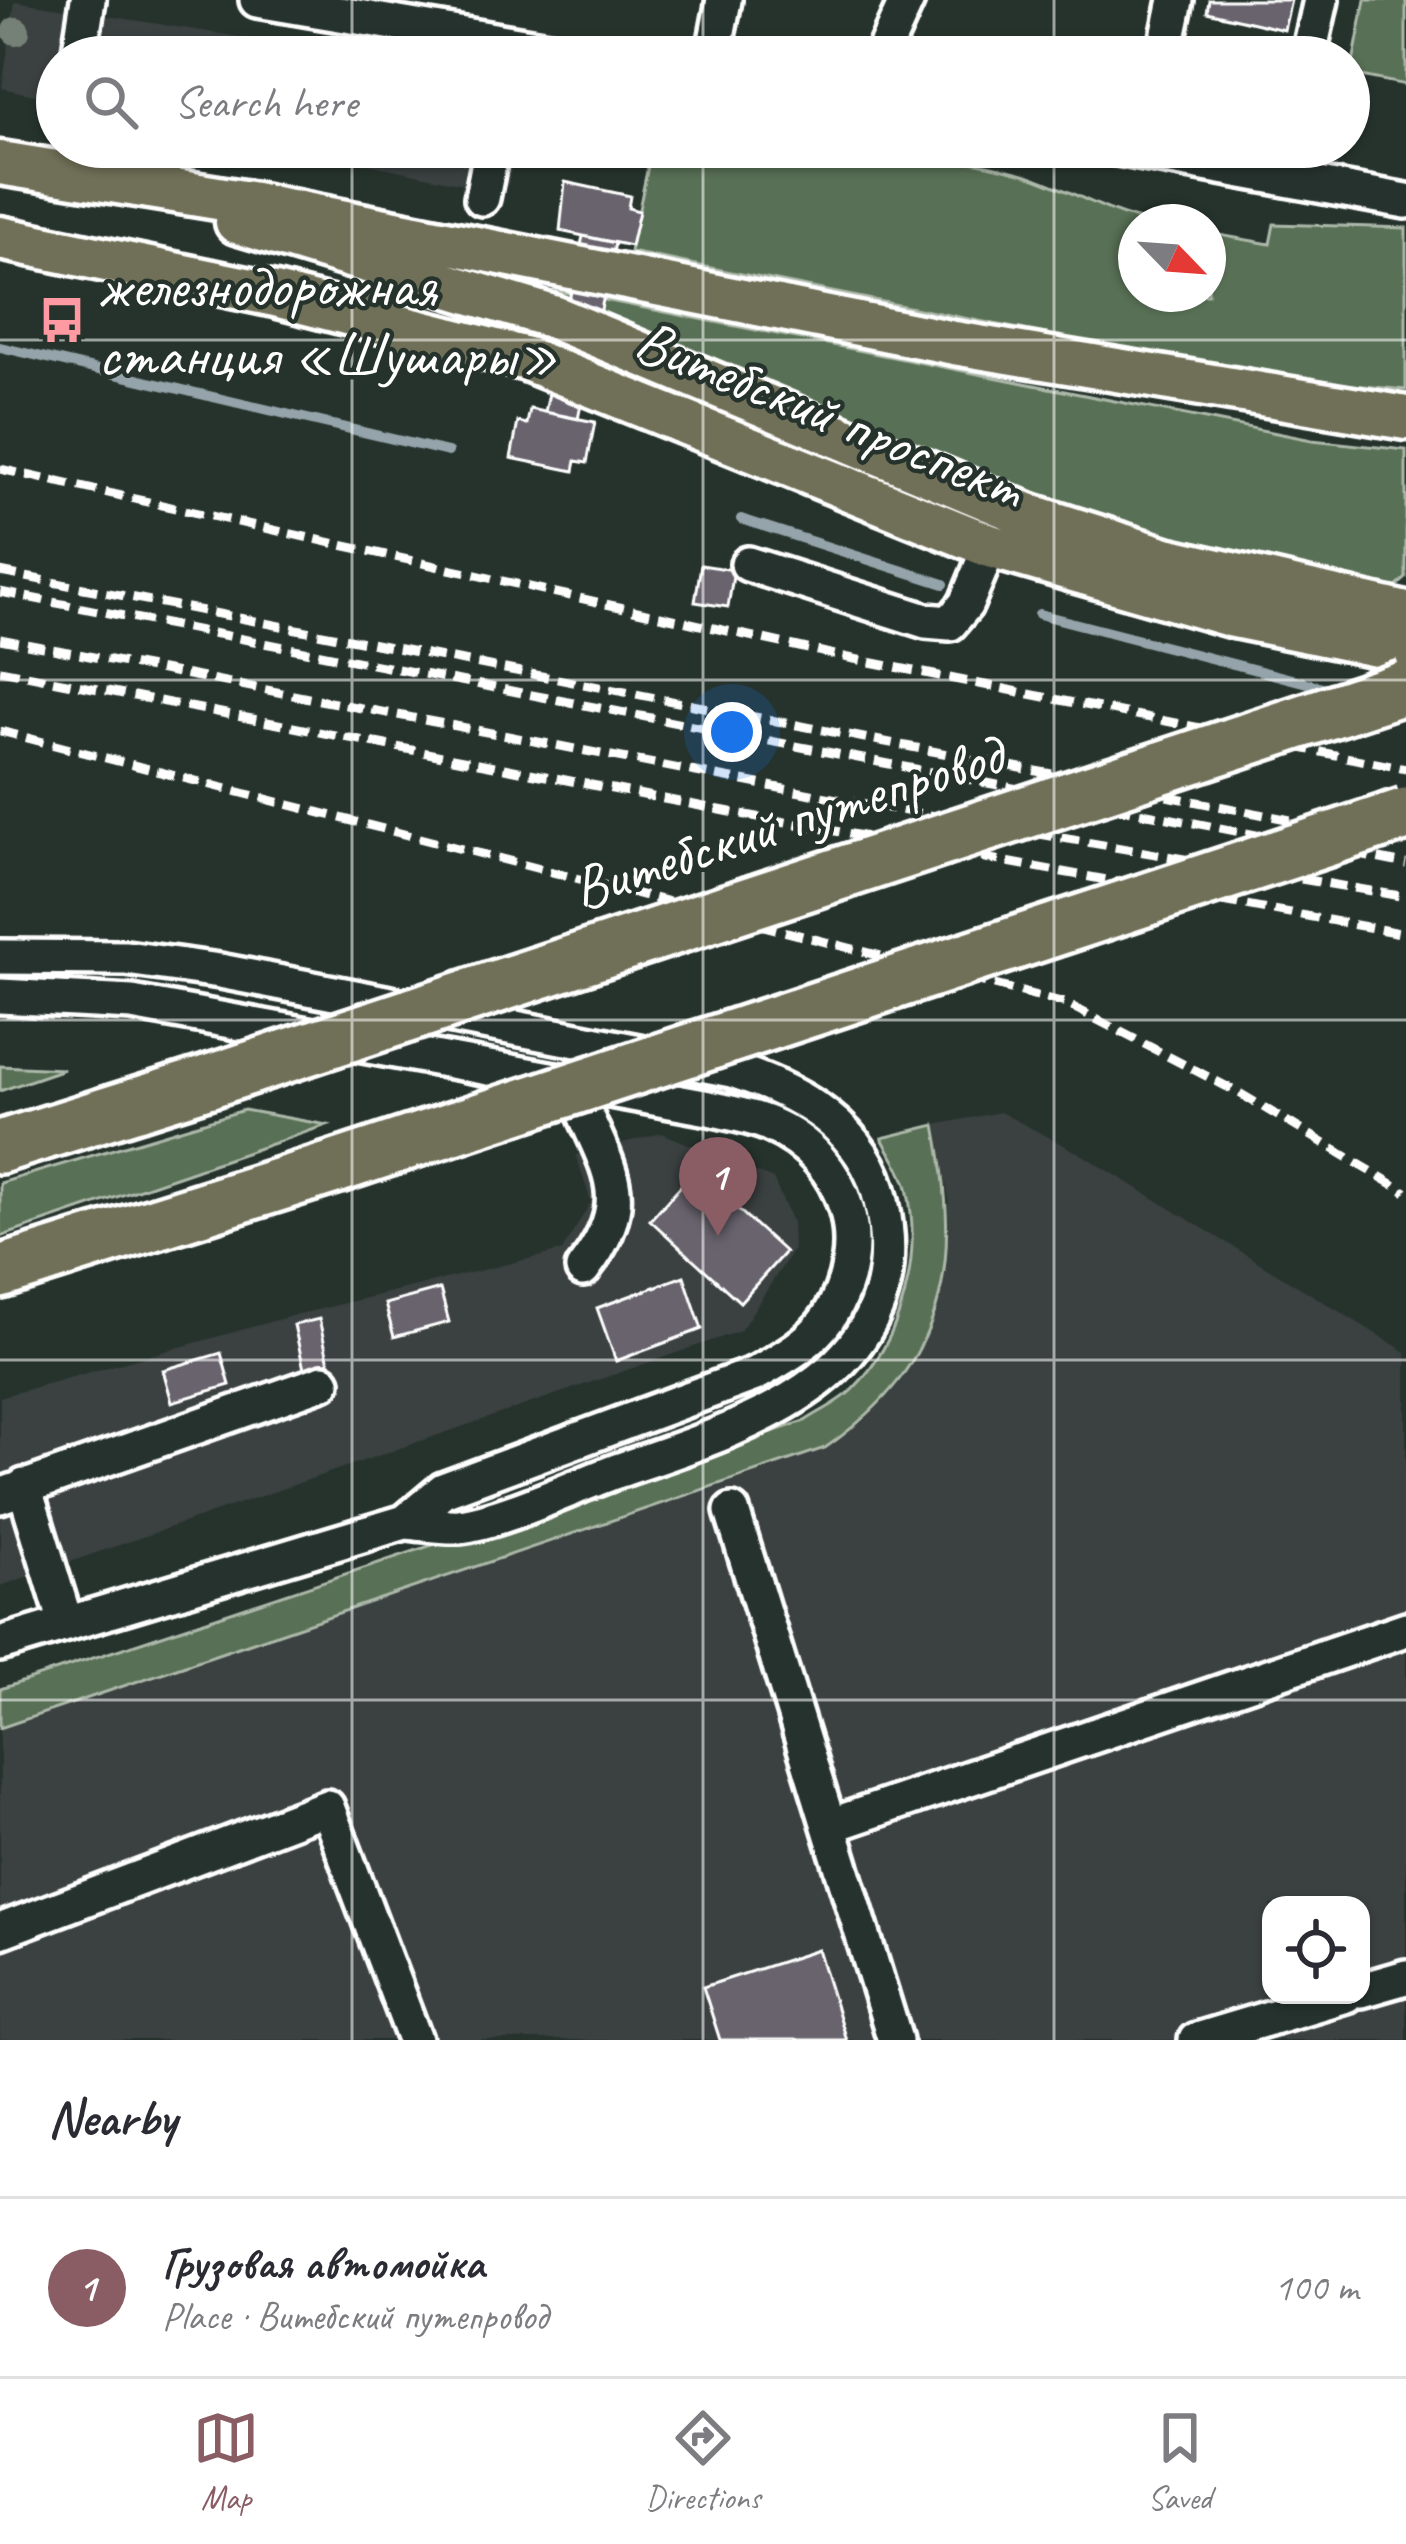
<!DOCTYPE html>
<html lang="en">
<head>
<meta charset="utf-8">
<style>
	body { margin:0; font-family:Caveat,sans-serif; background:#f7f7f7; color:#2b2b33 }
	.controls { position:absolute; right:36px; bottom:36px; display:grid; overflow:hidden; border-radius:24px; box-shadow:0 3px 9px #0004 }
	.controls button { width:108px; height:108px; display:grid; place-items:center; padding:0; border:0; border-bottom:3px solid #e1e1e2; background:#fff; color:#2b2b33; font:60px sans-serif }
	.compass { position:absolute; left:1118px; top:204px; width:108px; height:108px; border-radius:50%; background:#fff; box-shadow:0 3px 9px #0004; rotate:115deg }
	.you { position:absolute; left:732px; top:732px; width:42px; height:42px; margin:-30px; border:9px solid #fff; border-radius:50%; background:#1a73e8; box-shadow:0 0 0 18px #1a73e833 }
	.badge { display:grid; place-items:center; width:78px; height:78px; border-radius:50%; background:#8a5d65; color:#fff; font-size:39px; font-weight:700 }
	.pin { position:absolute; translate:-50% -99px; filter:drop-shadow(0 3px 6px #0008) }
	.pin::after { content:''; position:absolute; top:63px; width:42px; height:36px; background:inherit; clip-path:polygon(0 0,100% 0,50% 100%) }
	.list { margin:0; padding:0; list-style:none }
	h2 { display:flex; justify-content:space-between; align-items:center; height:156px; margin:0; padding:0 48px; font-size:51px }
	h2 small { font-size:39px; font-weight:400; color:#7c7c81 }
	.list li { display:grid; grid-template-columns:78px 1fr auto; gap:36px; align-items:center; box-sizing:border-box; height:180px; padding:0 48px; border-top:3px solid #e1e1e2 }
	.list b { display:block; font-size:45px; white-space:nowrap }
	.list p { margin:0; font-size:39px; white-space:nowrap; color:#7c7c81 }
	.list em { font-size:39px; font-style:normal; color:#7c7c81 }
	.icon { flex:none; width:66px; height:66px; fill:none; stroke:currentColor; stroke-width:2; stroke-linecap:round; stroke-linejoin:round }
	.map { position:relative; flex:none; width:1406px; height:2040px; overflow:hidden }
	.search { position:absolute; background:#fff; box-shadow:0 3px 9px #0004; left:36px; right:36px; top:36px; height:132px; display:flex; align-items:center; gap:30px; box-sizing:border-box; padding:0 42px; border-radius:66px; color:#7c7c81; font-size:45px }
	.sheet { height:336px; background:#fff }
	nav { display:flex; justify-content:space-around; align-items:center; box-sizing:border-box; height:168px; border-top:3px solid #e1e1e2; background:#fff; font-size:33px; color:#7c7c81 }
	nav a { display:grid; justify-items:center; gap:6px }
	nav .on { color:#8a5d65 }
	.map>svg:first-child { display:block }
	.built { fill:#3a4140; fill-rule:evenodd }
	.green { fill:#597054; stroke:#acb8aa; stroke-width:3 }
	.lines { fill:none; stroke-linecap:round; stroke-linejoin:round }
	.stream { stroke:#94a4aa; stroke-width:10 }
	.building { fill:#68636d; stroke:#fff; stroke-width:3 }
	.minor-casing { stroke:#fff; stroke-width:42 }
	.major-casing { stroke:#fff; stroke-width:51 }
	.highway-casing { stroke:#fff; stroke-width:60 }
	.minor { stroke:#26332d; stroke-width:33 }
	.major { stroke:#706f59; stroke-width:42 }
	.highway { stroke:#706f59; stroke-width:51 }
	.rail { stroke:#fff; stroke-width:9; stroke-dasharray:18 9; stroke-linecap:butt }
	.highway-bridge-casing { stroke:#fff; stroke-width:60; stroke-linecap:butt }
	.highway-bridge { stroke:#706f59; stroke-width:51 }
	.tree { fill:#748076 }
	.grid { fill:none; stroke:#fff; stroke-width:3; stroke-opacity:0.55 }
	.labels { text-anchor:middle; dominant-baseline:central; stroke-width:9; stroke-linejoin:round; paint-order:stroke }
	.poi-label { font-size:60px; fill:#fff; stroke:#26332d; text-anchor:start }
	.street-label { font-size:60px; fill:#fff; stroke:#26332d }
</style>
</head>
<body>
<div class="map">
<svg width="1406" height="2040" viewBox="0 0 1406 2040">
	<rect width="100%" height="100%" fill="#26332d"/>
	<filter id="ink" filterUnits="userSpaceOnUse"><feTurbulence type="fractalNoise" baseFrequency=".00833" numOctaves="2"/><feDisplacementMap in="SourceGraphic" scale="24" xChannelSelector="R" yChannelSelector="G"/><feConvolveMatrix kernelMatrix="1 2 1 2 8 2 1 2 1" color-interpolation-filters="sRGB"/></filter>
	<g filter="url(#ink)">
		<path class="built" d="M 15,1 L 364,57 L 57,57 L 57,100 L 2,88 Z
			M 286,147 L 515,147 L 508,185 L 497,191 Z
			M 1000,1112 L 1081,1154 L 1406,1352 L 1406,2040 L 0,2040 L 0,1728 L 825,1447 L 866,1419 L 933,1322 L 949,1199 L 935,1125 ZM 1271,1905 L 1361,1905 L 1361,1995 L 1271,1995 Z
			M 662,1133 L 773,1179 L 792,1222 L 793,1250 L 740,1331 L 0,1586 L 0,1397 L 295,1315 L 562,1251 L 591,1202 L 576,1155 Z"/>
		<path class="green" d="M 1365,0 L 1406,0 L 1406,85 L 1351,74 Z
			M 652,147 C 775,147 900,140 1020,173 C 1065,186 1103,213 1150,222 L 1136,222 L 1136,294 L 1208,294 L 1208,233 L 1270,244 L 1274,224 L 1406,228 L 1406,390 L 1258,376 L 630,252 Z
			M 554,290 L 1312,440 L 1406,450 L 1406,578 L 1396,587 C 1259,563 1121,529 991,481 C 842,426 701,353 552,301 Z
			M 0,1066 L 64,1069 L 0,1091 Z
			M 244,1110 L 327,1125 L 0,1237 L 0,1183 Z
			M 935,1125 C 962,1266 948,1362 825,1448 L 0,1728 L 0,1689 L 805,1421 C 820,1411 840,1402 852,1390 C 903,1339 922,1257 907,1188 C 903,1171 890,1154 882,1138 Z"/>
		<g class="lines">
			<path class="stream" d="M 0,347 L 448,452
				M 741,519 L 944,584
				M 1039,614 L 1338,691"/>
		</g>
		<path class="building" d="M 1209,0 L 1291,0 L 1284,30 L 1207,12 Z
			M 232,49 L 276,57 L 231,57 Z
			M 380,147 L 466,147 L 463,162 Z
			M 565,182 L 630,196 L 628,208 L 639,211 L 631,246 L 560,231 Z
			M 583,236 L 615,243 L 578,419 L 545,412 Z
			M 530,409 L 595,422 L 587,463 L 576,461 L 574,471 L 511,458 L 518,422 L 527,424 Z
			M 701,565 L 734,570 L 728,607 L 695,602 Z
			M 695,1170 L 785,1252 L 740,1302 L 650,1220 Z
			M 684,1276 L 702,1329 L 616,1361 L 597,1308 Z
			M 440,1289 L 449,1322 L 394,1337 L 385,1304 Z
			M 319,1319 L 329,1363 L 304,1369 L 294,1325 Z
			M 221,1353 L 230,1385 L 172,1402 L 163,1370 Z
			M 818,1950 L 846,2040 L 720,2040 L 703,1987 Z"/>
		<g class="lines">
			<defs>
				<path id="minor" d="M 257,0 L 595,57
					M 1165,52 L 1195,57
					M 79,57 L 88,0
					M 713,57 L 724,0
					M 881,57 L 907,0
					M 1164,57 L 1176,0
					M 1303,57 L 1311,45 L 1321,0
					M 1112,147 L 1406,201
					M 482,198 L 492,147
					M 748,564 L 926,621 L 950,623 L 966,604 L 990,546
					M 0,957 L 126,958 L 220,971 L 732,1070 C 799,1092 865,1127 881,1201 C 921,1378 742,1428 614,1472 C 573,1487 500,1522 459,1526 C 442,1527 422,1523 405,1522 L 0,1644
					M 0,996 L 132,1003 L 709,1108 C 729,1113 752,1116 771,1125 C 849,1159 874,1247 828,1318 C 810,1344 781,1359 755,1374 L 443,1490 L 405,1522
					M 573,1085 C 602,1165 642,1193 583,1269
					M 24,1486 L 66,1623
					M 0,1496 L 323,1382
					M 732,1511 L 895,2040
					M 829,1826 L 1406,1629
					M 0,1931 L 327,1807 L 415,2040
					M 1361,1990 L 1406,1977
					M 1196,2040 L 1346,1995"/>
				<path id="major" d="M 0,163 L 255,204 L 954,343 L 1406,418
					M 237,222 L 553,317 L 1025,514 L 1166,559 L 1406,614
					M 0,238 L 275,295 L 527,359 L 990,546 L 1234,616 L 1406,651"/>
				<path id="highway" d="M 0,1147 L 210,1081
					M 0,1272 L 338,1166"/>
			</defs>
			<use href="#minor" class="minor-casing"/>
			<use href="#major" class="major-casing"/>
			<use href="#highway" class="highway-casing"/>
			<use href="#minor" class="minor"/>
			<use href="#major" class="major"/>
			<use href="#highway" class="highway"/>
			<path class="rail" d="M 0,469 L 844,657 L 1406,769
				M 0,572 L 1406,842
				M 0,592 L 1406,864
				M 0,639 L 853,802 L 1406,897
				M 0,670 L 741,814 L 1406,934
				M 0,731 L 1065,1003 L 1241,1094 L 1406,1192"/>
			<defs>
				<path id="highway-bridge" d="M 210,1081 L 1406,687
					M 338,1166 L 1406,814"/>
			</defs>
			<use href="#highway-bridge" class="highway-bridge-casing"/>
			<use href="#highway-bridge" class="highway-bridge"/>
		</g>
		<circle class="tree" cx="16" cy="31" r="14"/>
	</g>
	<path class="grid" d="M 352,0 L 352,57M 703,0 L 703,57M 1054,0 L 1054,57M 352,147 L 352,2040M 703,147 L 703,2040M 1054,147 L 1054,2040M 0,340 L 1406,340M 0,680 L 1406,680M 0,1020 L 1406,1020M 0,1360 L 1406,1360M 0,1700 L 1406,1700"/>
	<defs>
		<symbol id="bus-bare" viewBox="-9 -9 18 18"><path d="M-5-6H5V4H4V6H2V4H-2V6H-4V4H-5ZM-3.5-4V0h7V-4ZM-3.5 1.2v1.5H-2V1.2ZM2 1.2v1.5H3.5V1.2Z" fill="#ff9aa2" stroke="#26332d" stroke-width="2.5" paint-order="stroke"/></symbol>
	</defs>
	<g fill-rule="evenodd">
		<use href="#bus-bare" x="29" y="287" width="66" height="66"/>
	</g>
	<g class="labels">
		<g class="poi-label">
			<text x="98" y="286">железнодорожная<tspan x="98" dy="69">станция «Шушары»</tspan></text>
		</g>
		<g class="street-label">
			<text transform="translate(830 414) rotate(22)">Витебский проспект</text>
			<text transform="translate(787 821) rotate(-18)">Витебский путепровод</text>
		</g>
	</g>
</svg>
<div class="controls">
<button><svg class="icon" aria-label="locate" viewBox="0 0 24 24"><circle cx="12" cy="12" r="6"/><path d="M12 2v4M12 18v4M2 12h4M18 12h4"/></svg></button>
</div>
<svg class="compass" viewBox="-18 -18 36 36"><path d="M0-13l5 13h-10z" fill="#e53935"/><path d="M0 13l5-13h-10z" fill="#7c7c81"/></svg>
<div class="you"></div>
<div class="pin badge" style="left:718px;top:1236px">1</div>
<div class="search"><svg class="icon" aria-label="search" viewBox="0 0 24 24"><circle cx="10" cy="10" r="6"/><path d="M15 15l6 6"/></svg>Search here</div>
</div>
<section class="sheet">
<h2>Nearby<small></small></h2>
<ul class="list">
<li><span class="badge">1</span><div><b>Грузовая автомойка</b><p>Place · Витебский путепровод</p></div><em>100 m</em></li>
</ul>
</section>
<nav>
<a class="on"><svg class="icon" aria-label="map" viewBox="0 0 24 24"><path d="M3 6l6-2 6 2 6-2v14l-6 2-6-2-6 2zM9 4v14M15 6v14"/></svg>Map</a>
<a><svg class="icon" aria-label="directions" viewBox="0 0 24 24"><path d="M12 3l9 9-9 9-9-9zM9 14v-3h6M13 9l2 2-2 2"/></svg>Directions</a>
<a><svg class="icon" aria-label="saved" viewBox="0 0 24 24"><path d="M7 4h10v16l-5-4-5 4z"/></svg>Saved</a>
</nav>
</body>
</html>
